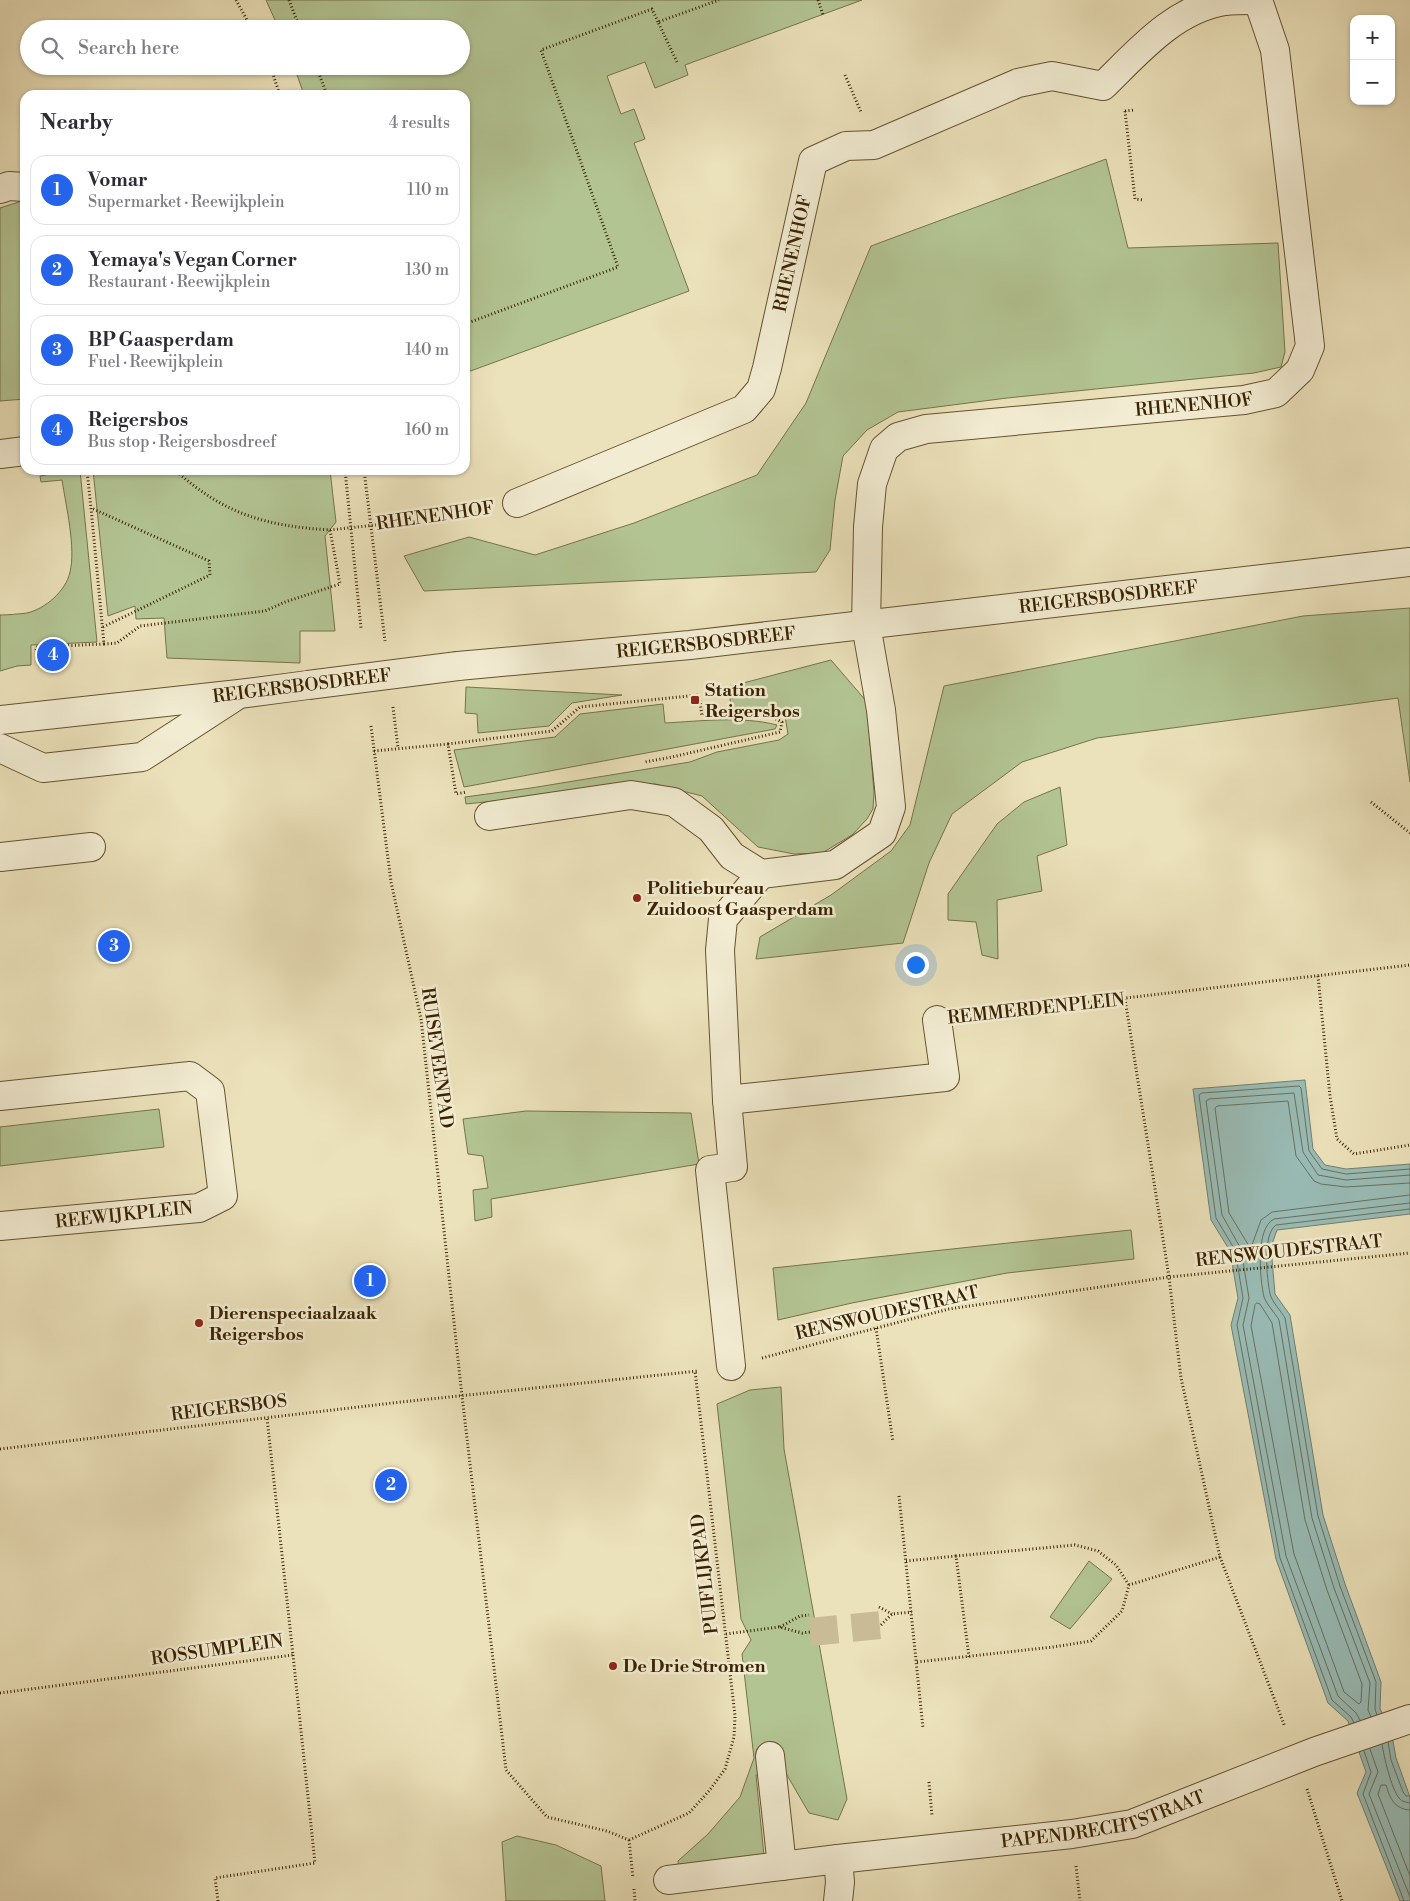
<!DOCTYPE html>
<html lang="en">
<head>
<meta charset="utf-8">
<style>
	body { margin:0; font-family:"Libre Bodoni",serif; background:#f7f7f7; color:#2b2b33 }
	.controls { position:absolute; right:15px; top:15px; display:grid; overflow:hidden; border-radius:10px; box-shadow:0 1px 4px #0004 }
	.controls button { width:45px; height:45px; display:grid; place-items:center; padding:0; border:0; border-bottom:1px solid #e1e1e2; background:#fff; color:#2b2b33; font:25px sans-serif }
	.you { position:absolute; left:915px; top:964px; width:18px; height:18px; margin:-12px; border:4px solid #fff; border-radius:50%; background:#1a73e8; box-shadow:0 0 0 8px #1a73e833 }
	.badge { display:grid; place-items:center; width:32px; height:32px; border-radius:50%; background:#2563eb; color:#fff; font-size:16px; font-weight:700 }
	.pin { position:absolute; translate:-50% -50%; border:2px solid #fff; box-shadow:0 1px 5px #0006 }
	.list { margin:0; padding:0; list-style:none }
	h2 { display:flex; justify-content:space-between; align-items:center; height:65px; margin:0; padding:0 20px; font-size:21px }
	h2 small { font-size:16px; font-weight:400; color:#7c7c81 }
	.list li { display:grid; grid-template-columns:32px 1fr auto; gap:15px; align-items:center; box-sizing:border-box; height:70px; margin:0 10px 10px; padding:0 10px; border:1px solid #e1e1e2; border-radius:15px }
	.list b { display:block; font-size:19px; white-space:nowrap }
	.list p { margin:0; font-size:16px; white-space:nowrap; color:#7c7c81 }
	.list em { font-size:16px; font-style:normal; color:#7c7c81 }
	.icon { flex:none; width:28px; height:28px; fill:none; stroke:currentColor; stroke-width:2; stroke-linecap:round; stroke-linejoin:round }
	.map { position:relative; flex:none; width:1410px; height:1901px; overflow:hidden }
	.search { position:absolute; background:#fff; box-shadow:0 1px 4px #0004; left:20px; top:20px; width:450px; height:55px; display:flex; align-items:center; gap:12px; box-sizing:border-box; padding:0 18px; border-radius:28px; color:#7c7c81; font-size:19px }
	.panel { position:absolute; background:#fff; box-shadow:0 1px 4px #0004; left:20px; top:90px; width:450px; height:385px; border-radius:15px }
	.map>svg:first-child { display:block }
	.green { fill:#b3c493; stroke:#76744a }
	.water { fill:#99bcb6; stroke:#737f6d }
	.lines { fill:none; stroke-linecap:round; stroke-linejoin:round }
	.shore { stroke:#6a705b; stroke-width:1 }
	.minor-tunnel { stroke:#c8bb95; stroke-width:28; stroke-dasharray:28 14; stroke-linecap:butt }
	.minor-casing { stroke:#66522e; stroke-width:30 }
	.path { stroke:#3a2300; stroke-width:3; stroke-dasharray:1 2.5; stroke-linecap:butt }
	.minor { stroke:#f2ecd2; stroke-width:28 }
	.minor-bridge-casing { stroke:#66522e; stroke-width:30; stroke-linecap:butt }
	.minor-bridge { stroke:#f2ecd2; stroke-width:28 }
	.poi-dot { fill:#8f2418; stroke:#f2ecd2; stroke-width:2 }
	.labels { text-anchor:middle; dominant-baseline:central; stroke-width:5; stroke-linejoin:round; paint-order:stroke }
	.street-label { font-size:18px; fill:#3a2300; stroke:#f2ecd2 }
	.poi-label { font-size:18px; font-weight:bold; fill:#3a2300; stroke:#f2ecd2; text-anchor:start }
</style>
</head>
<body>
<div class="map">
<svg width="1410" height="1901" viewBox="0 0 1410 1901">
	<rect width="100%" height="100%" fill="#ebe1ba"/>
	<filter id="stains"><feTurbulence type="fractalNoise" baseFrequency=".004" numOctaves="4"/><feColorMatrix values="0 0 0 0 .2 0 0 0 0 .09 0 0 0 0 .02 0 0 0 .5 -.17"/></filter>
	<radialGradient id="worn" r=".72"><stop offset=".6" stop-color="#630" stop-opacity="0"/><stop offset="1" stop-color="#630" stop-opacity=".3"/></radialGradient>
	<path class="green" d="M 266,0 L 862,0 L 685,65 L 688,75 L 655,88 L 645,62 L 607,76 L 621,114 L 634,109 L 645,139 L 634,143 L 689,291 L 465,373 L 465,95 L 304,95 L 294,66 L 461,66 L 461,29 L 279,29 Z
		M 1106,159 L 1128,248 L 1278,243 L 1285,352 L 1281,367 L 1254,373 L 1007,398 L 898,412 L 867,430 L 843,456 L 835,500 L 830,550 L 816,572 L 424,591 L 404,556 L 469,537 L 535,555 L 634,523 L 757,475 L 806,403 L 871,246 Z
		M 25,200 L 25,399 L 0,401 L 0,208 Z
		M 72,470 L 80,470 L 97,642 L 31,645 L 31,665 L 17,666 L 0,671 L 0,615 C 9,615 18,614 27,613 C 45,609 66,591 70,572 C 76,548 66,506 62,480 L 41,482 L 40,476 Z
		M 93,470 L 330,470 L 336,522 L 325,536 L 335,631 L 300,631 L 300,663 L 167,658 L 164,618 L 136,619 L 135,606 L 108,616 Z
		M 1410,608 L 1410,782 L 1398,698 L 1097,738 L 1022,762 L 952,814 L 929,863 L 903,943 L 756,959 L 760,937 L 831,895 L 891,851 L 910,825 L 944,686 L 1303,616 Z
		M 831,660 L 867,702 L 874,793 L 873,809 L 867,819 L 852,835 L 822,853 L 794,854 L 758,847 L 702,796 L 655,784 L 466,804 L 465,797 L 531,788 L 690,762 L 717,752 L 779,740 L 788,734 L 785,716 L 764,708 L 732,711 L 728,687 Z
		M 466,687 L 622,695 L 572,703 L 549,726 L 478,733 L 477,714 L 465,713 Z
		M 663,704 L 665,723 C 701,721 742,716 777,725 L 775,729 L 464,787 L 454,750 L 555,737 L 580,714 Z
		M 1060,787 L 1067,845 L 1037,856 L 1042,891 L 997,900 L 998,959 L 982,955 L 976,922 L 948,920 L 948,894 L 997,824 L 1024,802 Z
		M 159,1109 L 164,1147 L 0,1166 L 0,1127 Z
		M 526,1111 L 691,1113 L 699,1164 L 491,1199 L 492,1217 L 475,1221 L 473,1190 L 488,1188 L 483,1156 L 468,1154 L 463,1119 Z
		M 1131,1230 L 1134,1259 L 1007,1273 L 852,1303 L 778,1320 L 773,1268 Z
		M 781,1387 L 784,1449 L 847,1799 L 838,1820 L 809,1813 L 784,1770 L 756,1775 L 766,1876 L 681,1892 L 678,1861 L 708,1834 L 740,1797 L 754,1758 L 742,1654 L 751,1640 L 741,1619 L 717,1404 L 750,1390 Z
		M 1089,1561 L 1112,1579 L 1070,1629 L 1050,1617 Z
		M 517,1836 L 556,1845 L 601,1866 L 605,1901 L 506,1901 L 502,1842 Z"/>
	<path class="water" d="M 1305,1080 L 1313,1149 L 1325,1165 L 1346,1169 L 1410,1164 L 1410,1214 L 1277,1230 L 1271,1247 L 1275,1294 L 1290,1315 L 1323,1515 L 1345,1584 L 1381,1682 L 1380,1709 L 1391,1730 L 1396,1758 L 1410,1797 L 1410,1901 L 1400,1901 L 1357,1793 L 1366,1772 L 1348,1721 L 1328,1703 L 1276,1559 L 1231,1325 L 1238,1298 L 1230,1251 L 1211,1220 L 1193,1089 Z"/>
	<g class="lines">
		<path class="shore" d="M 1410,1183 L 1346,1187 L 1321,1184 L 1314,1181 L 1296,1156 L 1288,1101 L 1217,1106 L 1215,1108 L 1229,1213 L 1249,1246 L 1252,1245 L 1261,1220 L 1272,1212 L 1410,1195
			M 1257,1303 L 1260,1304 L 1272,1323 L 1305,1520 L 1327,1590 L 1362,1684 L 1361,1702 L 1359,1704 L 1344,1692 L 1294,1554 L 1251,1326 L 1255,1305 Z
			M 1377,1715 L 1375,1709 L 1376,1682 L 1340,1586 L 1318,1516 L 1285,1318 C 1281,1311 1272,1302 1270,1294 C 1267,1279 1262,1235 1276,1225 L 1410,1209
			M 1371,1717 L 1368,1710 L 1370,1683 L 1334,1588 L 1312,1518 L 1279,1320 C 1275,1313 1267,1305 1264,1297 C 1260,1280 1255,1228 1274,1219 L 1410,1203
			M 1360,1720 L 1356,1713 L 1338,1696 L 1286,1556 L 1243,1325 L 1249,1298 L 1241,1249 L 1222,1215 L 1206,1101 L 1209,1099 L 1294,1093 L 1303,1152 L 1318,1175 L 1346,1180 L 1410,1175
			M 1354,1723 L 1351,1717 L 1332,1700 L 1280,1558 L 1237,1325 L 1243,1298 L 1235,1250 L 1216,1218 L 1199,1095 L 1202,1093 L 1299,1086 L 1301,1088 L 1309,1151 L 1322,1169 L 1346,1174 L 1410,1169
			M 1388,1742 L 1391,1760 L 1403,1792 L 1406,1796 L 1410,1796
			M 1382,1744 C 1384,1757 1391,1788 1399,1798 C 1402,1802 1406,1802 1410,1803
			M 1370,1749 L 1378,1772 L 1369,1794 L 1410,1897
			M 1364,1751 L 1371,1772 L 1363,1794 L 1404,1901
			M 1410,1810 C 1394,1809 1390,1798 1386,1785 L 1381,1785 L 1378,1794 L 1410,1876"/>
		<path class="minor-tunnel" d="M 810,1632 L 881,1625"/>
		<defs>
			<g id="minor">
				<path d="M 0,189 L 9,186 L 25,187"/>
				<path d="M 0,454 L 25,451"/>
				<path id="s1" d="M 517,503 L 744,409 L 761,389 L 767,368 L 813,161 L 846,146 L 874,145 L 1018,83 L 1052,76 L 1103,86 C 1138,52 1174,9 1225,1 C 1234,0 1243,0 1252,0"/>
				<path id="s2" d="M 458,666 L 690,645 L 1410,562"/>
				<path d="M 0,720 L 239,694 L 308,685"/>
				<path d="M 0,748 L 43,768 L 142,757 L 233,698"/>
				<path id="s3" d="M 489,816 L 631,795 L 674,802 L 711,829 L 732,856 L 761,874 L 835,865 L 882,833 L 891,807 L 881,710 L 866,625 L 868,527 L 872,484 L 884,449 L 898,437 L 926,429 L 1244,400 L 1276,393 L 1300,370 L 1310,346 L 1275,50 L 1258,0"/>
				<path d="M 0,857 L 91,847"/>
				<path d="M 761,874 L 723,919 L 720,950 L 727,1100 L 945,1077 L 937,1020"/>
				<path d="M 0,1096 L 190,1076 L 210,1091 L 223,1196 L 199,1208 L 0,1226"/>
				<path d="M 727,1100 L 733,1167 L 710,1170 L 731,1366"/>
				<path d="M 770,1756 L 782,1866"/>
				<path d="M 838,1859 L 840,1882 L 838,1901"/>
				<path id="s4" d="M 668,1880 L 838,1859 L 1072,1834 L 1132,1824 L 1314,1752 L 1410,1719"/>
			</g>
		</defs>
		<use href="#minor" class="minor-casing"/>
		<path class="path" d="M 236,0 L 252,29
			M 289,0 L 300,29
			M 818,0 L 823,15
			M 677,62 L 658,22 L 719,0
			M 270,66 L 280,95
			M 316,66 L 327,95
			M 845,75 L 861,112
			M 1125,111 L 1135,199 L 1143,200
			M 1125,111 L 1134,110
			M 465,324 L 618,267 L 541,50 L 652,9 L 658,22
			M 87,470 L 91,508
			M 345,470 L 361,628
			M 364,470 L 385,641
			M 330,530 L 466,515 L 485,511
			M 103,627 L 210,575 L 209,561 L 91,508 L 104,644 L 117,643 L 140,626 L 265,611 L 285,602 L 340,584 L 330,530 C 265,526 224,514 175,470
			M 37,657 L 36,647 L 104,644
			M 393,707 L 398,748
			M 371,726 L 391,882 L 421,1019 L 462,1396 L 506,1770 L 547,1817 L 607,1831 L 629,1840
			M 448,744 L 552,731 L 580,707 L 699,695 L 702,716 L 768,715 L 782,722 L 780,732 L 672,757 L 645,762
			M 374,751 L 448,744 L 456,794 L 466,792
			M 1371,802 L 1410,833
			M 1318,976 L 1330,1096 L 1337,1139 L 1354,1154 L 1410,1145
			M 970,1016 L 1410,965
			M 876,1328 L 893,1442
			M 762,1358 L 949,1309 L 1169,1277 L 1410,1253
			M 0,1449 L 401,1402 L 698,1371
			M 899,1496 L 923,1728
			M 1220,1557 L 1285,1727
			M 906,1561 L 956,1556
			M 879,1607 L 892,1614
			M 881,1625 L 892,1614 L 912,1612
			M 780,1627 L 800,1616 L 809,1615
			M 726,1634 L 779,1627 L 802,1633 L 810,1632
			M 969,1657 L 956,1556 L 1075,1545 L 1098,1551 L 1116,1565 L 1129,1585
			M 917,1662 L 1053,1647 L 1091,1641 L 1122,1611 L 1129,1585 L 1220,1557 L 1181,1378 L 1169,1277 L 1125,999
			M 0,1693 L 293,1655 L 267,1418
			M 929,1782 L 932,1816
			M 1307,1789 L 1342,1901
			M 629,1840 L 689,1813 L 709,1791 L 725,1769 L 734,1737 L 735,1716 L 695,1371
			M 629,1840 L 633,1878
			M 1076,1866 L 1080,1901
			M 634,1889 L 635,1901
			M 218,1901 L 215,1878 L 315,1863 L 293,1655"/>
		<use href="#minor" class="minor"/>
		<defs>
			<path id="minor-bridge" d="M 308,685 L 458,666"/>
		</defs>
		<use href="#minor-bridge" class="minor-bridge-casing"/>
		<use href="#minor-bridge" class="minor-bridge"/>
	</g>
	<g class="poi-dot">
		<rect x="690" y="695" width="10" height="10" rx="2.5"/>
		<circle cx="637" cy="898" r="5"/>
		<circle cx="199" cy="1323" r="5"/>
		<circle cx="613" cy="1666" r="5"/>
	</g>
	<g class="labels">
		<g class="street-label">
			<text stroke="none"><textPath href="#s1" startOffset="411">RHENENHOF</textPath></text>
			<text stroke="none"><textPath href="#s3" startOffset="1139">RHENENHOF</textPath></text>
			<text transform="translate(435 516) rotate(-8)">RHENENHOF</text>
			<text stroke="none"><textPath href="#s2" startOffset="654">REIGERSBOSDREEF</textPath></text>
			<text stroke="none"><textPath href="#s2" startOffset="249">REIGERSBOSDREEF</textPath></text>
			<text transform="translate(302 686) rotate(-7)">REIGERSBOSDREEF</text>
			<text transform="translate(1036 1009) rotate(-6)">REMMERDENPLEIN</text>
			<text transform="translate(437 1058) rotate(82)">RUISEVEENPAD</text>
			<text transform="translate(124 1215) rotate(-6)">REEWIJKPLEIN</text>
			<text transform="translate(1289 1251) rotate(-6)">RENSWOUDESTRAAT</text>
			<text transform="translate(887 1313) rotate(-13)">RENSWOUDESTRAAT</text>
			<text transform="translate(229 1408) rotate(-7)">REIGERSBOS</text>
			<text transform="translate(705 1574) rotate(-97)">PUIFLIJKPAD</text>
			<text transform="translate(217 1650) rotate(-8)">ROSSUMPLEIN</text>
			<text stroke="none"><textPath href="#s4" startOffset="440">PAPENDRECHTSTRAAT</textPath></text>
		</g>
		<g class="poi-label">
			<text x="705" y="690">Station<tspan x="705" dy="21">Reigersbos</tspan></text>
			<text x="647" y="888">Politiebureau<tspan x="647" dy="21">Zuidoost Gaasperdam</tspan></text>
			<text x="209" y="1313">Dierenspeciaalzaak<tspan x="209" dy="21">Reigersbos</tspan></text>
			<text x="623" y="1666">De Drie Stromen</text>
		</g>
	</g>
	<rect width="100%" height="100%" filter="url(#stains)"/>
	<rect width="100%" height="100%" fill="url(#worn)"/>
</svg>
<div class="controls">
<button>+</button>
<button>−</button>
</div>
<div class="you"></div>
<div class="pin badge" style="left:370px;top:1281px">1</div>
<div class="pin badge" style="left:391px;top:1485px">2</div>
<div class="pin badge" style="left:114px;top:946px">3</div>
<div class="pin badge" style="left:53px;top:655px">4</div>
<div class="search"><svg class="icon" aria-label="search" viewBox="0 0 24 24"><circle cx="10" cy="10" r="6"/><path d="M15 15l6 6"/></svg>Search here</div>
<section class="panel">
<h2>Nearby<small>4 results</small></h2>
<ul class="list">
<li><span class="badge">1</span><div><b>Vomar</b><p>Supermarket · Reewijkplein</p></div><em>110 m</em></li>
<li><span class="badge">2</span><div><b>Yemaya's Vegan Corner</b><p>Restaurant · Reewijkplein</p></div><em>130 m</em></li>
<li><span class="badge">3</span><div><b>BP Gaasperdam</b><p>Fuel · Reewijkplein</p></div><em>140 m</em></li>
<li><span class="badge">4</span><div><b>Reigersbos</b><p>Bus stop · Reigersbosdreef</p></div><em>160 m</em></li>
</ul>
</section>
</div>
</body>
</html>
